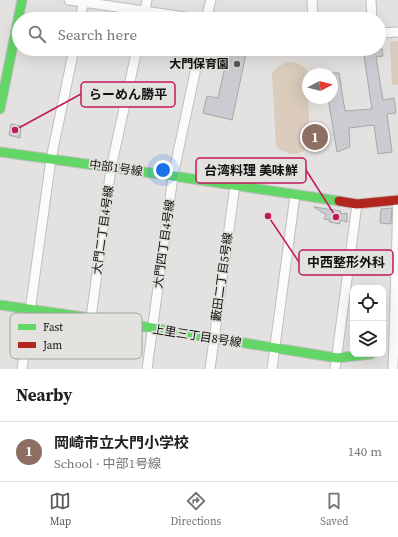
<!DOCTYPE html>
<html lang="en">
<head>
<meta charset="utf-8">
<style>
	body { margin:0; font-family:"Source Serif 4","Noto Sans JP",serif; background:#f6f6f6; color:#202124 }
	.controls { position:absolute; right:12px; bottom:12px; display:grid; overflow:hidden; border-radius:8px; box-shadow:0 4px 16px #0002 }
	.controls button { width:36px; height:36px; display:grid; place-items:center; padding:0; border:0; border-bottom:1px solid #e0e0e0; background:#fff; color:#202124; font:20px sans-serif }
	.compass { position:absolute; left:302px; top:68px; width:36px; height:36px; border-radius:50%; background:#fff; box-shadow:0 4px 16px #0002; rotate:83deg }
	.you { position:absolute; left:163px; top:170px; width:14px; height:14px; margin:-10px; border:3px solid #fff; border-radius:50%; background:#1a73e8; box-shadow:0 0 0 6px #1a73e833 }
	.badge { display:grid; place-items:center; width:26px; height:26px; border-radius:50%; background:#5c5b59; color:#fff; font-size:13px; font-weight:700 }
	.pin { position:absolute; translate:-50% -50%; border:2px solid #fff; box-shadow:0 1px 4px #0006 }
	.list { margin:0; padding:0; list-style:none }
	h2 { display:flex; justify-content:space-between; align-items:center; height:52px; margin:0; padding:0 16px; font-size:17px }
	h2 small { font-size:13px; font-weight:400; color:#757577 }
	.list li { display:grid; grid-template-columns:26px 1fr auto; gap:12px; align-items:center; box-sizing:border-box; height:60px; padding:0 16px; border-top:1px solid #e0e0e0 }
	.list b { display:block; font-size:15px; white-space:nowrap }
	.list p { margin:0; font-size:13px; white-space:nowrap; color:#757577 }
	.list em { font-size:13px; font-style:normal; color:#757577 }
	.icon { flex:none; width:22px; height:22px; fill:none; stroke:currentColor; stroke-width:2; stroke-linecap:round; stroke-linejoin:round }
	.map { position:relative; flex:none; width:398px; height:369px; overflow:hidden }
	.search { position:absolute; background:#fff; box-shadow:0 4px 16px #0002; left:12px; right:12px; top:12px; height:44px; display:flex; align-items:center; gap:10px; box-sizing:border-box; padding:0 14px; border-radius:22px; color:#757577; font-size:15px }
	.sheet { height:112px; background:#fff }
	nav { display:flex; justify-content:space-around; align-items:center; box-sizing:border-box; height:56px; border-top:1px solid #e0e0e0; background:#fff; font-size:11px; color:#757577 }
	nav a { display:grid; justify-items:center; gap:2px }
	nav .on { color:#5c5b59 }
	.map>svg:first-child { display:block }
	.green { fill:#dbccbd }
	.building { fill:#cbccd2; stroke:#a7a7a6 }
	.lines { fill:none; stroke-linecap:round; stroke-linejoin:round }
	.street-casing { stroke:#c0bfbe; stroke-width:11 }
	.fast-casing { stroke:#c0bfbe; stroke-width:11 }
	.jam-casing { stroke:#c0bfbe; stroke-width:11 }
	.street { stroke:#fbfbfa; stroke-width:9 }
	.fast { stroke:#63d668; stroke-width:9 }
	.jam { stroke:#b3261e; stroke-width:9 }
	.poi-dot { fill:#5c5b59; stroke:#e4e2df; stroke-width:1.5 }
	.labels { text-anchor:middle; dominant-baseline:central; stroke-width:3.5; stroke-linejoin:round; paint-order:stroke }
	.poi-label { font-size:12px; font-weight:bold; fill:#131211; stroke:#e4e2df; text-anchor:end }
	.street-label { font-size:12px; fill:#131211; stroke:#e4e2df }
	.key { fill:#e4e2df; stroke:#a5a4a1; stroke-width:1 }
	.key-label { font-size:11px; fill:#131211 }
	.leader { fill:none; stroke:#c2185b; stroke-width:1.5 }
	.callout-dot { fill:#c2185b; stroke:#e4e2df; stroke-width:1.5 }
	.callout { fill:#e4e2df; stroke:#c2185b; stroke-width:1.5 }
	.callout-label { font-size:13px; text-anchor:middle; font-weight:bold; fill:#131211 }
</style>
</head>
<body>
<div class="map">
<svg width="398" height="369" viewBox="0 0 398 369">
	<rect width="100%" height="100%" fill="#e3e2e0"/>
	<path class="green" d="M 398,41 L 398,85 L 392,85 L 390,42 Z
		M 286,62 C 296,62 301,63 307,70 L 310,143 C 301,158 289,156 276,147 L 272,73 L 278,67 Z"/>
	<path class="building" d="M 229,49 L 247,49 L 232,120 L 203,113 L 207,96 L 218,98 Z
		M 363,49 L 382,49 L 383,56 L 376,57 L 383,100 L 394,98 L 396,113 L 387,114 L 392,152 L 378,154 L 374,125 L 349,128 L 350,147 L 337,152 L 328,98 L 332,98 L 332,73 L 339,73 L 345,111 L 372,109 Z
		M 11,124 L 21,126 L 20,138 L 9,135 Z
		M 314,207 L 341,211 L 340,214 L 347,213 L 347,222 L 340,220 L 340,224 L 329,222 L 330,220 L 324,219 L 326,215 Z
		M 392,208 L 391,224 L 380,223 L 381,209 Z"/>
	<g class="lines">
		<defs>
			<path id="street" d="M 69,0 L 199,19
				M 312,0 L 313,19
				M 371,0 L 372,19
				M 80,19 L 84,0
				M 143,19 L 147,0
				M 206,19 L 211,0
				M 379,33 L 398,32
				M 91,318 L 111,168 L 137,49
				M 22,369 L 51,159 L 74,49
				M 147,369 L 173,176 L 200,49
				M 210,369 L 235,185
				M 272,369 L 295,195
				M 335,369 L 357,204
				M 393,369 L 398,200"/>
			<path id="fast" d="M 0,109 L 22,0
				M 0,152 L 173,176 L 339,201
				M 0,305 L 91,318 L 337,358 L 371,354"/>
			<path id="jam" d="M 339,201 L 357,204 L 398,200"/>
		</defs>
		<use href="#street" class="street-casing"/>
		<use href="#fast" class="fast-casing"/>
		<use href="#jam" class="jam-casing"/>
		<use href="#street" class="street"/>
		<use href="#fast" class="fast"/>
		<use href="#jam" class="jam"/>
	</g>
	<circle class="poi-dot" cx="237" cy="64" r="4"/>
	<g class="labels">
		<g class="poi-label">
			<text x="229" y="64">大門保育園</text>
		</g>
		<g class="street-label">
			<text transform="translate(116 168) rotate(8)">中部1号線</text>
			<text transform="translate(103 230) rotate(-82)">大門二丁目4号線</text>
			<text transform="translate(164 244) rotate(-82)">大門四丁目4号線</text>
			<text transform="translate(222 277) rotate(-82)">藪田二丁目5号線</text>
			<text transform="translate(197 336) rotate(9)">上里三丁目8号線</text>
		</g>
	</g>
	<rect x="10" y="313" width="132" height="46" rx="6" class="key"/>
	<rect x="18" y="324" width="18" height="6" fill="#63d668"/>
	<rect x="18" y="342" width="18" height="6" fill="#b3261e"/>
	<g class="key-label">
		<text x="43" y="331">Fast</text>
		<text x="43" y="349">Jam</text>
	</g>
	<path class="leader" d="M15 130L81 94M336 217L306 170M268 216L299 262"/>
	<g class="callout-dot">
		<circle cx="15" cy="130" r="4"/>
		<circle cx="336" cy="217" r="4"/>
		<circle cx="268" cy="216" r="4"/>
	</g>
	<g class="callout">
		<rect x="81" y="82" width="94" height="25" rx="4"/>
		<rect x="196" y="158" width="110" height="25" rx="4"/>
		<rect x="299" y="250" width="94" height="25" rx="4"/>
	</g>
	<g class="callout-label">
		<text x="128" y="99">らーめん勝平</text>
		<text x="251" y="175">台湾料理 美味鮮</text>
		<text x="346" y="267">中西整形外科</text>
	</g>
</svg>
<div class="controls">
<button><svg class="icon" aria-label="locate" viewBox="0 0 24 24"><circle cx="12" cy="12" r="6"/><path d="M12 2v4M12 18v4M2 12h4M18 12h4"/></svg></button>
<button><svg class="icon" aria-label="layers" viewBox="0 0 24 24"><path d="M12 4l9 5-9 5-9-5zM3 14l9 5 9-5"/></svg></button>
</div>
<svg class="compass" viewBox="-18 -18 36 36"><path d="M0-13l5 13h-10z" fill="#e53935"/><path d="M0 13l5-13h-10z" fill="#757577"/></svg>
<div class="you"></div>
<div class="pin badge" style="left:315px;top:137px;background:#8d6e63">1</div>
<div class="search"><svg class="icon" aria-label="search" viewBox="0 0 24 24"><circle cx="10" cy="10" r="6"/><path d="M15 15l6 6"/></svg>Search here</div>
</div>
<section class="sheet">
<h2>Nearby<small></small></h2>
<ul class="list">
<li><span class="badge" style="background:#8d6e63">1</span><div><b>岡崎市立大門小学校</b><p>School · 中部1号線</p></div><em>140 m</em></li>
</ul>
</section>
<nav>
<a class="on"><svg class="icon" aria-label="map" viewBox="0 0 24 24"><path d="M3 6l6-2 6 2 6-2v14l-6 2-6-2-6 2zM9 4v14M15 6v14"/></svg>Map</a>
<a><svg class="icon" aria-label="directions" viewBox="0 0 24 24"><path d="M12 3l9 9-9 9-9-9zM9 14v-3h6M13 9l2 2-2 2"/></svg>Directions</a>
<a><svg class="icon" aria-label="saved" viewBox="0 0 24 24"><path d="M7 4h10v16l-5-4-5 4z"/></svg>Saved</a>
</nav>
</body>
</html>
